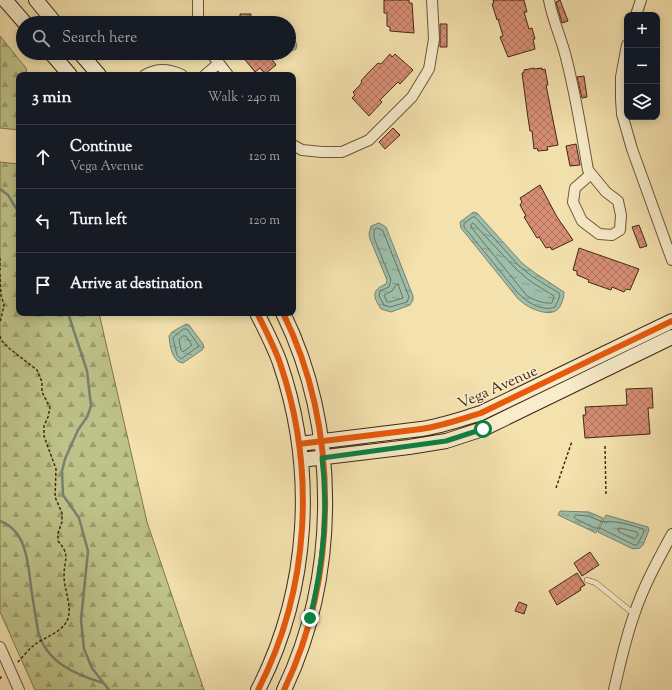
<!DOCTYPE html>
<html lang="en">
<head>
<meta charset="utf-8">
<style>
	body { margin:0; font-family:"Sorts Mill Goudy",serif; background:#242831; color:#f1f3f6 }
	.controls { position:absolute; right:12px; top:12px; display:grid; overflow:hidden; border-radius:8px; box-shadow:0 2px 10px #0003 }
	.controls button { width:36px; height:36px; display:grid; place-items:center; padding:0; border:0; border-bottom:1px solid #363941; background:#171b24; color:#f1f3f6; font:20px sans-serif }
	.stop { position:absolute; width:12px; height:12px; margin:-9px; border:3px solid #0b8043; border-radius:50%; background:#fff }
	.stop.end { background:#0b8043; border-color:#fff; box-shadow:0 1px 4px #0008 }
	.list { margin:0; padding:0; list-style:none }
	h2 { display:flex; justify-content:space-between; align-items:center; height:52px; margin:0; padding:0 16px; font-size:17px }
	h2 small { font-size:13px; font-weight:400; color:#9ea1a6 }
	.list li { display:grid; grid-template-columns:26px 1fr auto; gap:12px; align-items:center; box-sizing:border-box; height:64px; padding:0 16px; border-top:1px solid #363941 }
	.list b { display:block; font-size:15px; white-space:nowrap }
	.list p { margin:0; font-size:13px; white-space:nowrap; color:#9ea1a6 }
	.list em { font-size:13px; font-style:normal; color:#9ea1a6 }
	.icon { flex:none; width:22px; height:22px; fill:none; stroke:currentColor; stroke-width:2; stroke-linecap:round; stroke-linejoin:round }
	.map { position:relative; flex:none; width:672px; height:690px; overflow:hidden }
	.search { position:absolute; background:#171b24; box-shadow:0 2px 10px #0003; left:16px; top:16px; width:280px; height:44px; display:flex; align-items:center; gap:10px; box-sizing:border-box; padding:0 14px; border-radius:22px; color:#9ea1a6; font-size:15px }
	.panel { position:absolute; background:#171b24; box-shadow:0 2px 10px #0003; left:16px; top:72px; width:280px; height:244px; border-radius:8px }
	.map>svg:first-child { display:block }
	.forest { fill:url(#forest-firs); stroke:#807650 }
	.water { fill:url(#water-ripples); stroke:#78826f }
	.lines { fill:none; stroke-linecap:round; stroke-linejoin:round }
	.shore { stroke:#6e7360; stroke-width:1 }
	.stream { stroke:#78826f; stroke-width:2.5 }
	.building { fill:url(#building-cross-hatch); stroke:#412816 }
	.lane-casing { stroke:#6e563c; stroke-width:6 }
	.street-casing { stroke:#6e563c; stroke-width:12 }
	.secondary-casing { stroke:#412816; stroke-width:16 }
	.path { stroke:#412816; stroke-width:1.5; stroke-dasharray:3 2; stroke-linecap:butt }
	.lane { stroke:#f8ecca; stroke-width:5 }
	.street { stroke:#f8ecca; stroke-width:10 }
	.secondary { stroke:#f8ecca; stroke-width:14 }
	.cycleway-casing { stroke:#f8ecca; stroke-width:8 }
	.cycleway { stroke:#e8590c; stroke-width:6 }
	.route { stroke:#0b8043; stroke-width:5 }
	.labels { text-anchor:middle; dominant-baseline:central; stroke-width:3; stroke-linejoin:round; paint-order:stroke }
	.street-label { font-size:15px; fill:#412816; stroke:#f8ecca }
</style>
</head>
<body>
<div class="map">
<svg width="672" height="690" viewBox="0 0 672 690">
	<defs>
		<pattern id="forest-firs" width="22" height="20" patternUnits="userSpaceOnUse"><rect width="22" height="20" fill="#bec389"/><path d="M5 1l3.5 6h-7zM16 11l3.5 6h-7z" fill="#9c9e6f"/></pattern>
		<pattern id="water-ripples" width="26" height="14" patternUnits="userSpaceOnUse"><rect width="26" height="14" fill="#9cbeaa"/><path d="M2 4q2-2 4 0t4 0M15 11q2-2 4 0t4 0" fill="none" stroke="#819a89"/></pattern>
		<pattern id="building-cross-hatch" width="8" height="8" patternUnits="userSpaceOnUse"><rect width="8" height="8" fill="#d78e75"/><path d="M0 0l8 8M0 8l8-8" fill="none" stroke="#b0745f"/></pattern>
	</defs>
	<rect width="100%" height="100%" fill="#f4e2ae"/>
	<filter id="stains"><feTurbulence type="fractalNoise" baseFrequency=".005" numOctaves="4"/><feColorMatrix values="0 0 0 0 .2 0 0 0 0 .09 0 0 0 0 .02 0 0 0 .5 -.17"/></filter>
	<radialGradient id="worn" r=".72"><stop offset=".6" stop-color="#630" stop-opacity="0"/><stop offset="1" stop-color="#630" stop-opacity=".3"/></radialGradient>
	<path class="forest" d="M 0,36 L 26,68 L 27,75 L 19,75 L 19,130 L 0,128 Z
		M 0,162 L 19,164 L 19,313 L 99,313 L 147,522 L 204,690 L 35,690 L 0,612 Z"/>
	<path class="water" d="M 289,35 L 293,36 L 297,45 L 296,49 L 289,52 Z
		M 474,212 L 477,213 L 522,263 L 535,273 L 564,292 C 564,297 563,300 561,304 C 556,320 531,310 522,302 C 519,300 517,298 515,295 L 461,228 L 460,222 L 472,213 Z
		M 379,223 L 386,227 L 413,296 L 413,300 L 410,305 L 391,312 L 381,309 C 373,297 371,290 386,284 L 387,280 L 370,239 L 369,234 L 371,226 Z
		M 186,324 L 189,325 L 203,344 L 204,347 L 202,350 L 183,363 C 172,362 170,346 169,336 L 172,332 Z
		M 560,511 L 589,512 L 603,518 L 596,533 L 558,515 Z
		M 606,515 L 648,527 L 649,530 L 643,545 L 640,548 L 633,549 L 598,532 Z"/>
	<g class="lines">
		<path class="shore" d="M 473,217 L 475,217 L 519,266 L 533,277 L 559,293 L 560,296 L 555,307 C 541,312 527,302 518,293 L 464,227 L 464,224 Z
			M 473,223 L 516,269 L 530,281 L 554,296 L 552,303 C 543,304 535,300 527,296 L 471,227 L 471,225 Z
			M 378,228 L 383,231 L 409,297 L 407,302 L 390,307 L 384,305 L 379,296 L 380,291 L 389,287 L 391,280 L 374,238 L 374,230 Z
			M 398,284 L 403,298 L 390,302 L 387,302 L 384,295 L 392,291 L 396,285 Z
			M 184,329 L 187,329 L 199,346 L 181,359 L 177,355 L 173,338 Z
			M 183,336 L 186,336 L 192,345 L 183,352 L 181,350 L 179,340 Z
			M 576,515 L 588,516 L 603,522 C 615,520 631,525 643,529 L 644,532 L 637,545 L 634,545 L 600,528 L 595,528 L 576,519 L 574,517 Z
			M 620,528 L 637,532 L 638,534 L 636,538 L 634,539 L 619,532 L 618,529 Z"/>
		<path class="stream" d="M 0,189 L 8,195 L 19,213
			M 68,313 L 87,371 L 91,406 L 87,417 L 78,430 L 65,459 L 62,471 L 63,495 L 79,518 L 88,551 L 81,620 L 84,649 L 92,668 L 109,690
			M 0,521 C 29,532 28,568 32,594 C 34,606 36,618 38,631 C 46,662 74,674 103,683"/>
	</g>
	<path class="building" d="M 384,0 L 409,0 L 409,3 L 412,3 L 414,33 L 390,31 L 390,27 L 387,26 L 387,13 L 384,13 Z
		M 493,0 L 524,0 L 527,12 L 524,12 L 529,29 L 532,28 L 535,39 L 533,39 L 535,49 L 508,57 L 500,37 L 503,36 L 498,19 L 497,20 L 492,4 L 494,3 Z
		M 560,0 L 568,21 L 562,23 L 556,2 Z
		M 240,14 L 251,14 L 250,21 L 240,21 Z
		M 440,24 L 447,24 L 447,47 L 440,47 Z
		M 246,53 L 277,53 L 271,58 L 276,65 L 265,74 L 260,68 L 255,72 L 242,56 Z
		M 390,54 L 392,57 L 395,54 L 413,70 L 400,84 L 398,82 L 380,100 L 382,102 L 369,116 L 352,98 L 355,95 L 353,92 L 360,85 L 362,82 L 361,81 L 367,74 L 378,63 L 380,64 L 382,63 Z
		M 534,68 L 534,69 L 542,68 L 542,70 L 545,69 L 548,85 L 546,85 L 558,145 L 547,147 L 548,150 L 538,151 L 537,148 L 534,149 L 532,131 L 530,131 L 528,118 L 522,73 L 524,73 L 524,70 Z
		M 584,76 L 587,97 L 582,98 L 577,77 Z
		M 393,128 L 400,135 L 385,149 L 379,142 Z
		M 576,144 L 580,165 L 570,166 L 566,146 Z
		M 540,185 L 557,217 L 573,240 L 552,250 L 550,247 L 546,248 L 539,237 L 537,238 L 524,217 L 526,216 L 520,205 L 522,202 L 520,198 Z
		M 639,225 L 647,246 L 640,248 L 632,227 Z
		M 579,248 L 639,269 L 630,290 L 626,289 L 624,292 L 612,287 L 611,290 L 588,282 L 589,280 L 577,275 L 577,271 L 573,270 Z
		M 652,388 L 653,408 L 648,408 L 650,434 L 585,438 L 583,415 L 586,415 L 585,407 L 627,405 L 626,389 Z
		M 590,552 L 599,565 L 582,576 L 574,563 Z
		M 577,573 L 585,585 L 580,588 L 581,590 L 557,605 L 549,591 Z
		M 519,602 L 527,605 L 524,614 L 515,611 Z"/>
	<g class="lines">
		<defs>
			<path id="lane" d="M 587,580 L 596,583 L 634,614"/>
			<path id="street" d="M 198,0 L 198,23
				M 549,0 C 552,17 559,33 564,50 C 575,89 581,130 588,170 L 606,192 L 618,201 L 621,215 L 620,230 L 612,235 L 599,234 L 582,221 L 573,202 L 575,188 L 591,174
				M 636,15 L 641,0
				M 627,45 L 621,77 L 621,99 L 622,114 L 632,149 L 672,260
				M 211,53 L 228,75
				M 145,75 C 157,68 170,69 182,75
				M 205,75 L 219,63
				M 293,145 L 302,150 L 322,152 L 342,152 L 369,140 L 412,97 L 429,69 L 434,39 L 432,0
				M 0,647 L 19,690
				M 614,690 C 620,665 625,640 634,615 C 643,587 658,560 672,534"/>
			<path id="secondary" d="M 5,0 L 25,23
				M 36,0 L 55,23
				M 51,53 L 70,75
				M 80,53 L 99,75
				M 257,313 C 265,329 274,346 280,363 C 316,469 310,589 258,690
				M 283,313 C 339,427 339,575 284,690
				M 299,444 L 421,429 C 442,426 461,419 481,413 L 672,321
				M 301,460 L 409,447 L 446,441 L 483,429 L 672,337"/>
		</defs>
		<use href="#lane" class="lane-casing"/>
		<use href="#street" class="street-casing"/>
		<use href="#secondary" class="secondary-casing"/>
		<path class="path" d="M 0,258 L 0,270
			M 0,274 L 1,295 L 4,305 L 0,323
			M 0,336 L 1,340 L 10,349 L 37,370 L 42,382 L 42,392 L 50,408 L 48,417 L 44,426 L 44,436 L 56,469 L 55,497 L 62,513 L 62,522 L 58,533 L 58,541 C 71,556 64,559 64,576 C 64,588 70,600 69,613 C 68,631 46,636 34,645 C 28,650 22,658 17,663
			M 605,446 L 606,496
			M 556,488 L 572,441
			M 0,679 L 2,675"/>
		<use href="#lane" class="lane"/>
		<use href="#street" class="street"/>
		<use href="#secondary" class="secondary"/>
		<defs>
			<path id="cycleway" d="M 257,313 C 265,329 274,346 280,363 C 316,469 310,589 258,690
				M 283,313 C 339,427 339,575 284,690
				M 299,444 L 421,429 C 442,426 461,419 481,413 L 672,321"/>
		</defs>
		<use href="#cycleway" class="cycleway-casing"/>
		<use href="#cycleway" class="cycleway"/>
	</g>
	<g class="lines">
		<path class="route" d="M 310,618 C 323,565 329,512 322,458 L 446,441 L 483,429"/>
	</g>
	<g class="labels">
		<g class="street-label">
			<text transform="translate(498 388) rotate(-24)">Vega Avenue</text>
		</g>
	</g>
	<rect width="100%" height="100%" filter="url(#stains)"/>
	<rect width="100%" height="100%" fill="url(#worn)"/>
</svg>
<div class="controls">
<button>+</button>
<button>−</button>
<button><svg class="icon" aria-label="layers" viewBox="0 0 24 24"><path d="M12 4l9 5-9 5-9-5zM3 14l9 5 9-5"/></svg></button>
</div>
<div class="stop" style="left:483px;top:429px"></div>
<div class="stop end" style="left:310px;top:618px"></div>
<div class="search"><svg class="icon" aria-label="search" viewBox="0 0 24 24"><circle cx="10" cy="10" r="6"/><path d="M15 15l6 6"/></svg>Search here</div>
<section class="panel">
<h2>3 min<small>Walk · 240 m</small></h2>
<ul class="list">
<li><svg class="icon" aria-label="ahead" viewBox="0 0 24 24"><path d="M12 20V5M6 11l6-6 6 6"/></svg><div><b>Continue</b><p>Vega Avenue</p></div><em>120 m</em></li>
<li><svg class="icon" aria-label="left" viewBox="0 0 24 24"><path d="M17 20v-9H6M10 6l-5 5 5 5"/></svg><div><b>Turn left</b></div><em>120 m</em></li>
<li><svg class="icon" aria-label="arrive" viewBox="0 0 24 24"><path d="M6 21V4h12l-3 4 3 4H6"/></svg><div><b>Arrive at destination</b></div></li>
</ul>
</section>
</div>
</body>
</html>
